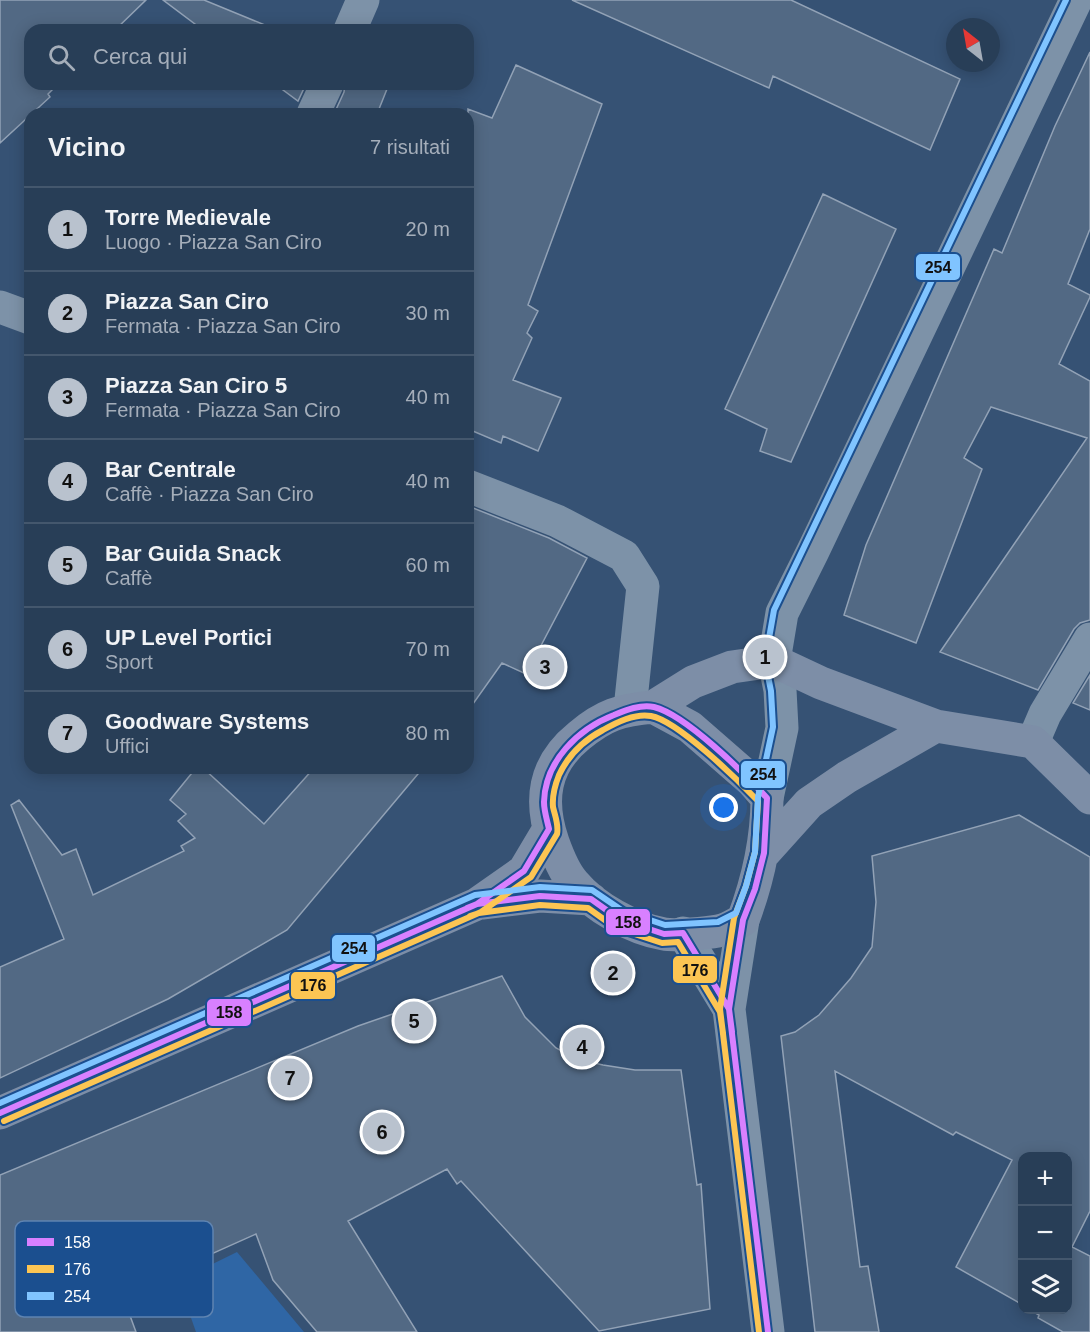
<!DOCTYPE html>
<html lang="it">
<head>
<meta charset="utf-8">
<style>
	body { margin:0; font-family:Arial,sans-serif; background:#344961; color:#f1f3f6 }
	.controls { position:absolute; right:18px; bottom:18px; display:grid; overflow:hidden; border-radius:12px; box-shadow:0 3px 15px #0003 }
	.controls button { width:54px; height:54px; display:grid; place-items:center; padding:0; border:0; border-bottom:2px solid #44576d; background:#283e57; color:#f1f3f6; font:30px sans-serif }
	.compass { position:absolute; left:946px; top:18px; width:54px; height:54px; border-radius:50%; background:#283e57; box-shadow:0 3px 15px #0003; rotate:329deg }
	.you { position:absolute; left:724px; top:808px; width:21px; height:21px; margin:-15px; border:4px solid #fff; border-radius:50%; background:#1a73e8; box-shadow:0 0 0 9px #1a73e833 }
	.badge { display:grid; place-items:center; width:39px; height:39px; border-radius:50%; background:#b9c2ce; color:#111; font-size:20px; font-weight:700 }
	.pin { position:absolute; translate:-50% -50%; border:3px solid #fff; box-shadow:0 2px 6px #0006 }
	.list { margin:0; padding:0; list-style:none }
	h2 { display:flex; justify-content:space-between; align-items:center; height:78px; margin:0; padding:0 24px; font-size:26px }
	h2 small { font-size:20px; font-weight:400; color:#a5aeba }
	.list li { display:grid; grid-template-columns:39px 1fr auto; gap:18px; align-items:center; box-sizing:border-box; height:84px; padding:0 24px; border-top:2px solid #44576d }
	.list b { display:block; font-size:22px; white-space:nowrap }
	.list p { margin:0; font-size:20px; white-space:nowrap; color:#a5aeba }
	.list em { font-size:20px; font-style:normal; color:#a5aeba }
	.icon { flex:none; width:33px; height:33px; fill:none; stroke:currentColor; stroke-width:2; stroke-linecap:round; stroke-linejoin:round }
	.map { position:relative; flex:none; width:1090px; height:1332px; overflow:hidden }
	.search { position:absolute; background:#283e57; box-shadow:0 3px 15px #0003; left:24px; top:24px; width:450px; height:66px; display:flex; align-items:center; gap:15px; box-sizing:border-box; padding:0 21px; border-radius:18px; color:#a5aeba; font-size:22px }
	.panel { position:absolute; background:#283e57; box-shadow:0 3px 15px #0003; left:24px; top:108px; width:450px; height:666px; border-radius:18px }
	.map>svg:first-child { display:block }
	.green { fill:#2f66a5 }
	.building { fill:#526984; stroke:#92a2b6; stroke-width:1.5 }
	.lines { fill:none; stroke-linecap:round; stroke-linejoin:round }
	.minor { stroke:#7d92a8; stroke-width:33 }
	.major { stroke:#7d8ea7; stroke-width:33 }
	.bus-1-casing { stroke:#1b4f8f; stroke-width:10 }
	.bus-2-casing { stroke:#1b4f8f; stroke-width:10 }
	.bus-3-casing { stroke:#1b4f8f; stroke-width:10 }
	.bus-1 { stroke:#d880ff; stroke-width:6 }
	.bus-2 { stroke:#fcc553; stroke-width:6 }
	.bus-3 { stroke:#80c4ff; stroke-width:6 }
	.key { fill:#1b4f8f; stroke:#5f84b1; stroke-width:1.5 }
	.key-label { font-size:16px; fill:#fff }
	.line-badge { stroke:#1b4f8f; stroke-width:2 }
	.pale-badge-label { font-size:16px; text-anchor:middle; font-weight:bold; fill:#111 }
</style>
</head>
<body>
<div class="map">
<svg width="1090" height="1332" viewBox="0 0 1090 1332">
	<rect width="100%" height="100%" fill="#365274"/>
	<path class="green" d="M 237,1252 L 304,1332 L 196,1332 L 178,1281 Z"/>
	<path class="building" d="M 0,0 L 146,0 L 115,30 L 30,30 L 30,84 L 58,84 L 48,94 L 50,97 L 0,143 Z
		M 163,0 L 204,0 L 277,30 L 203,30 Z
		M 572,0 L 791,0 L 960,79 L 930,150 L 773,76 L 769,88 Z
		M 1090,52 L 1090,229 L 1068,284 L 1090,295 L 1090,297 L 1059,364 L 1090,381 L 1090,620 L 1080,623 L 1074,629 L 1038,690 L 940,652 L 1087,438 L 991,407 L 964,458 L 982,469 L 916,643 L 844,615 L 866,545 L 994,249 L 1002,253 L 1055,126 Z
		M 516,65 L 602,104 L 528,305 L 538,311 L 527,333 L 532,338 L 513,380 L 561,398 L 538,451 L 503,436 L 501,443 L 468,429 L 468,109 L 492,118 Z
		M 275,84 L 306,84 L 298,101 Z
		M 345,84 L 389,84 L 377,114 L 334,114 L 344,92 Z
		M 823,194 L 896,229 L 791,462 L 760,451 L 767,429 L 725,409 Z
		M 468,506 L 549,538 L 587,558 L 526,674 L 502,663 L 468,711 Z
		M 1090,675 L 1090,710 L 1073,703 Z
		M 196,768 L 203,768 L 264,824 L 314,768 L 423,768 L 287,930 L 168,999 L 0,1078 L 0,967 L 64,939 L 11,805 L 19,800 L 62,855 L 76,849 L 93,895 L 184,851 L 181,846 L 195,838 L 178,821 L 186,814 L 170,800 Z
		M 1019,815 L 1090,857 L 1090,1211 L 1072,1247 L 1090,1256 L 1090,1332 L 1063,1332 L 1038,1318 L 1039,1315 L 1030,1310 L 1068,1310 L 1068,1156 L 1023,1156 L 1023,1305 L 956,1267 L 1012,1160 L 956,1132 L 953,1135 L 835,1071 L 860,1267 L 868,1266 L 879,1332 L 815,1332 L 781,1036 L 795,1032 L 819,1015 L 851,978 L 872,947 L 876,902 L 872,856 Z
		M 502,976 L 525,1017 L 556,1048 L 577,1059 L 603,1065 L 635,1070 L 681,1070 L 697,1185 L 701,1184 L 710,1309 L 599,1331 L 461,1181 L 457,1184 L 447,1169 L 348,1221 L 417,1332 L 317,1332 L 273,1280 L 256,1234 L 122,1294 L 136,1332 L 0,1332 L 0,1175 L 358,1026 Z"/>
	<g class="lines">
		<path class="minor" d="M 350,30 L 363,0
			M 313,114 L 327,84
			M 0,307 L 30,318
			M 468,486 L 557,521 L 624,556 L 643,586 L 630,709
			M 1033,742 L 1045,714 L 1090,639
			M 767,798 L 782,728 L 780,690 L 774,661 L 782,613 L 813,551 L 1076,0
			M 743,920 L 729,1009 L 768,1332
			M 683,933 L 729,1009"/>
		<path class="major" d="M 653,707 L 690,727 L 752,781 L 767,798 C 767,841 758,880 743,920 C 735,924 727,930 718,931 C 707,933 675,936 664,934 C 633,929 594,907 574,883 C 564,872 558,856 553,842 C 539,801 543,765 579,736 C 604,715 620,710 653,707 Z
			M 653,707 L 693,682 L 732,667 L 774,661 L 821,683 L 936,726 L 1033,742 L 1090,798
			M 764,853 L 809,803 L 847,777 L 936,726
			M 482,903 L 540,896 L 591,899
			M 0,1113 L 477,904 L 524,871 L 549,829"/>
		<defs>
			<path id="bus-1" d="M 467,908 L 477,904 L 540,896 L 591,899 L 619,919 L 664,934 L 683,933 L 729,1009 L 732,1032
				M 0,1113 L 477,904 L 524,871 L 549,829 C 547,820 544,811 544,802 C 545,761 578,729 614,715 C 626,710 641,704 654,707 C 686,715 744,773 767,798 L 764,853 L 755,889 L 743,920 L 729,1009 L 768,1332"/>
			<path id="bus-2" d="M 470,916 L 479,913 L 540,905 L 588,908 L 616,928 L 662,943 L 678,942 L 720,1012 L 723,1033
				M 4,1121 L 481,912 L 531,877 L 557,834 C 559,825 555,816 553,807 C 552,796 555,785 559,775 C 568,756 584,740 603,730 C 615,723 636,713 651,716 C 678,721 738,780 758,801 L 755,852 L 746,886 L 734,918 L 720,1009 L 759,1332"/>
			<path id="bus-3" d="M 0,1103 L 475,895 L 540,887 L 592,890 L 623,911 L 665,925 L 718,922 L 736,913 L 746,886 L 755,852 L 758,797 L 773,727 L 771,691 L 765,661 L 774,610 L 1066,0"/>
		</defs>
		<use href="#bus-1" class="bus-1-casing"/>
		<use href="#bus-2" class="bus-2-casing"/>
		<use href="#bus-3" class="bus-3-casing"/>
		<use href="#bus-1" class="bus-1"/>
		<use href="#bus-2" class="bus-2"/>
		<use href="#bus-3" class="bus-3"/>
	</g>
	<rect x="15" y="1221" width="198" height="96" rx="9" class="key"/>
	<rect x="27" y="1238" width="27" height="8" fill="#d880ff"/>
	<rect x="27" y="1265" width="27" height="8" fill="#fcc553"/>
	<rect x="27" y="1292" width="27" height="8" fill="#80c4ff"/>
	<g class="key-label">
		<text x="64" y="1248">158</text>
		<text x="64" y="1275">176</text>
		<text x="64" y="1302">254</text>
	</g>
	<g class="line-badge">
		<rect x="915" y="253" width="46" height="28" rx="6" fill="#80c4ff"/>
		<rect x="740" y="760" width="46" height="29" rx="6" fill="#80c4ff"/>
		<rect x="605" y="908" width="46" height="28" rx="6" fill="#d880ff"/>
		<rect x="331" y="934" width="45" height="29" rx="6" fill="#80c4ff"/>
		<rect x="672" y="955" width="46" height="29" rx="6" fill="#fcc553"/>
		<rect x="290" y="971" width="46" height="29" rx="6" fill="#fcc553"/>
		<rect x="206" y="998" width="46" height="29" rx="6" fill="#d880ff"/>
	</g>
	<g class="pale-badge-label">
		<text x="938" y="273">254</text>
		<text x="763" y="780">254</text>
		<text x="628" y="928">158</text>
		<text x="354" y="954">254</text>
		<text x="695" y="976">176</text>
		<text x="313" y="991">176</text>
		<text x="229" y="1018">158</text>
	</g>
</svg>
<div class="controls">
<button>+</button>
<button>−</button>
<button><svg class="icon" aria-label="layers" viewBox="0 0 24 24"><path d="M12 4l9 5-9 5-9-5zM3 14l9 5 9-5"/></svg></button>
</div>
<svg class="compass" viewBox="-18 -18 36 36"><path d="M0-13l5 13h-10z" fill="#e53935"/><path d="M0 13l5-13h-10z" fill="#a5aeba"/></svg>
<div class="you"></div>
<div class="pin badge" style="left:765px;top:657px">1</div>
<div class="pin badge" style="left:613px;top:973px">2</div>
<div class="pin badge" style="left:545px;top:667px">3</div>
<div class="pin badge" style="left:582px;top:1047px">4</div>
<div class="pin badge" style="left:414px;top:1021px">5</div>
<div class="pin badge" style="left:382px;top:1132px">6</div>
<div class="pin badge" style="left:290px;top:1078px">7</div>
<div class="search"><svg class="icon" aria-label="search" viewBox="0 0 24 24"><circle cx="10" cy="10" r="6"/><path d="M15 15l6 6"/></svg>Cerca qui</div>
<section class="panel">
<h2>Vicino<small>7 risultati</small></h2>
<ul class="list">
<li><span class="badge">1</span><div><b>Torre Medievale</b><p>Luogo · Piazza San Ciro</p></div><em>20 m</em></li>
<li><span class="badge">2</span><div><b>Piazza San Ciro</b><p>Fermata · Piazza San Ciro</p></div><em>30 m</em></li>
<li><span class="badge">3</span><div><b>Piazza San Ciro 5</b><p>Fermata · Piazza San Ciro</p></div><em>40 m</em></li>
<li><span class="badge">4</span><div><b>Bar Centrale</b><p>Caffè · Piazza San Ciro</p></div><em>40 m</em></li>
<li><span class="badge">5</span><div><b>Bar Guida Snack</b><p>Caffè</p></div><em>60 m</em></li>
<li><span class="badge">6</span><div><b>UP Level Portici</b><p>Sport</p></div><em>70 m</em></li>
<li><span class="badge">7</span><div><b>Goodware Systems</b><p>Uffici</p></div><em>80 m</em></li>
</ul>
</section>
</div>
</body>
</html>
